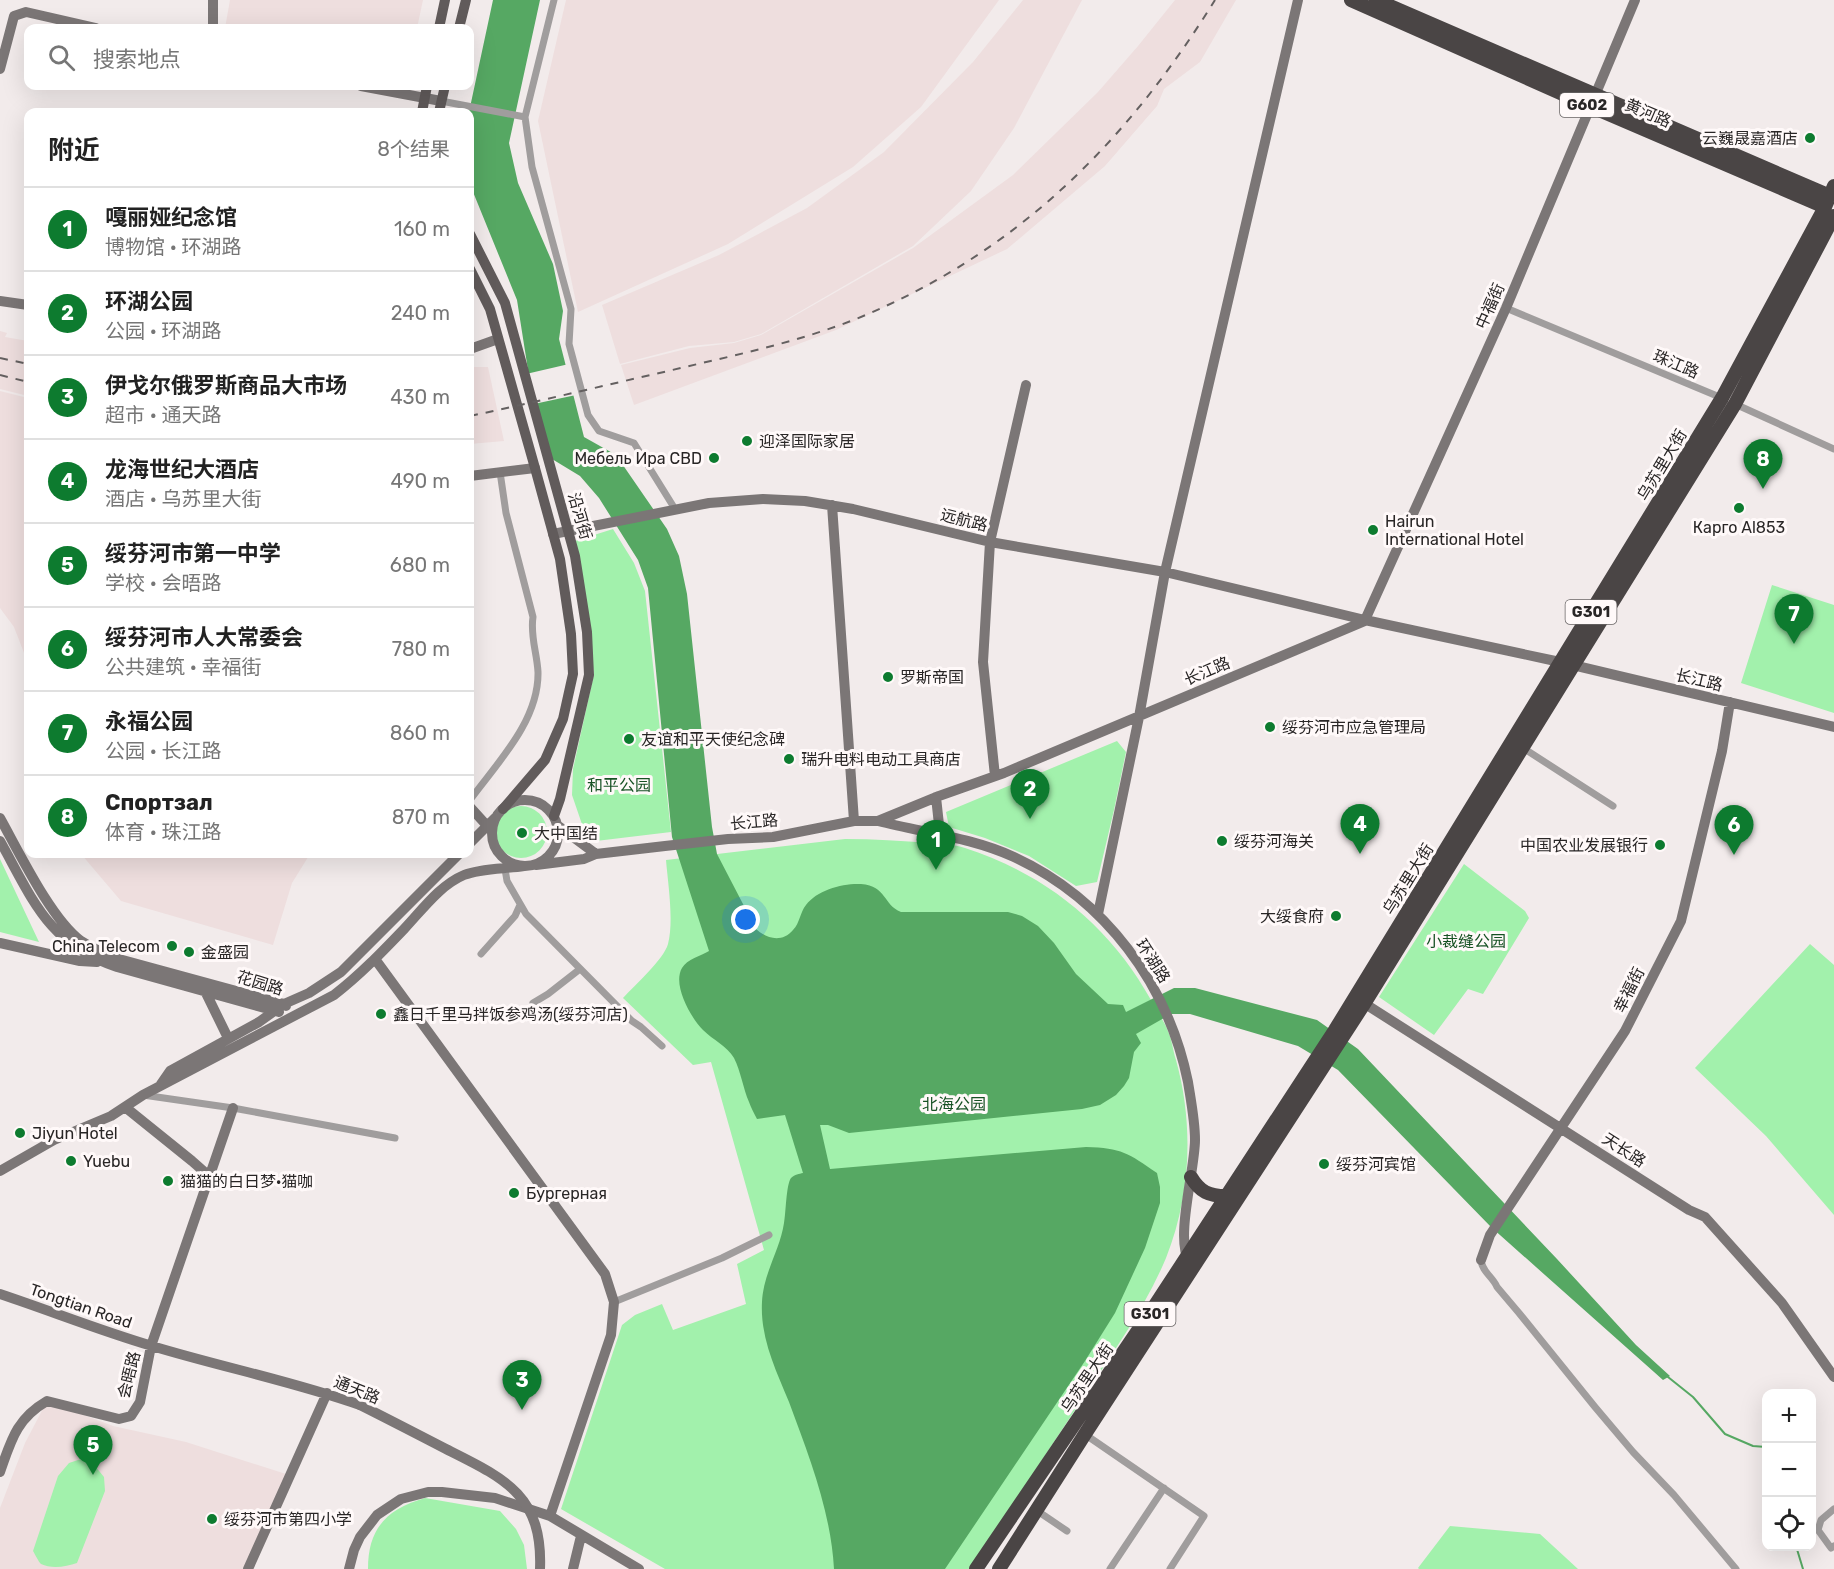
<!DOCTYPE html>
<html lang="zh">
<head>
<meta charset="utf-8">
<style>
	body { margin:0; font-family:Rubik,"Noto Sans SC",sans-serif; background:#f6f6f6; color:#222 }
	.controls { position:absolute; right:18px; bottom:18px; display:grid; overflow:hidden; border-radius:12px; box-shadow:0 6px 24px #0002 }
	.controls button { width:54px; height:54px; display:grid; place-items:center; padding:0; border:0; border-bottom:2px solid #e0e0e0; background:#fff; color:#222; font:30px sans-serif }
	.you { position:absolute; left:746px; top:920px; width:21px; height:21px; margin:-15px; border:4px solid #fff; border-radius:50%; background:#1a73e8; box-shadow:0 0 0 9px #1a73e833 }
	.badge { display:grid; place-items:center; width:39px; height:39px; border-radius:50%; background:#0d7b2f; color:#fff; font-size:20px; font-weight:700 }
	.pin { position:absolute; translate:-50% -50px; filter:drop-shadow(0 2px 3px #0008) }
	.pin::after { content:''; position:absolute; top:32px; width:21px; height:18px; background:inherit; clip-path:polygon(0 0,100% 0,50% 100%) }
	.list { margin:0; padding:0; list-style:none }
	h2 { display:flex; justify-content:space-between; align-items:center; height:78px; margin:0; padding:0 24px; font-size:26px }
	h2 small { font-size:20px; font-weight:400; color:#767676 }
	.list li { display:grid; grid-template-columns:39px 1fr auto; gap:18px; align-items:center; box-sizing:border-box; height:84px; padding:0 24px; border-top:2px solid #e0e0e0 }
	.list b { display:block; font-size:22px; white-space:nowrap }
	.list p { margin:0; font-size:20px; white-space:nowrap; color:#767676 }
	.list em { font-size:20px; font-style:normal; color:#767676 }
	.icon { flex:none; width:33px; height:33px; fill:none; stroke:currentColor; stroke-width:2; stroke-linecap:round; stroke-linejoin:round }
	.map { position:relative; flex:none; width:1834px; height:1569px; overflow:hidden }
	.search { position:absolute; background:#fff; box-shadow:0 6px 24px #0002; left:24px; top:24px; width:450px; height:66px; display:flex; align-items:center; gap:15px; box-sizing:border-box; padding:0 21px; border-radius:12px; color:#767676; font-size:22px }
	.panel { position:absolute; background:#fff; box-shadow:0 6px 24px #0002; left:24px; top:108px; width:450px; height:750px; border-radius:12px }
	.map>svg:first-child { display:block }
	.built { fill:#eedede }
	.green { fill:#a2f1ac }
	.water { fill:#56a863 }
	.pier { fill:#f2ebeb }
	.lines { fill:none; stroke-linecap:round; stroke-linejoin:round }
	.stream { stroke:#56a863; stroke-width:2 }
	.street { stroke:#a09d9d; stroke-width:7 }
	.secondary { stroke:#7b7676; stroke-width:10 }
	.primary { stroke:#615b5b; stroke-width:10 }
	.highway { stroke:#4a4545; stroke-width:14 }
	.rail { stroke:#646060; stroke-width:2; stroke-dasharray:8 8; stroke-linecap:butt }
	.secondary-bridge { stroke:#7b7676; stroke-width:10 }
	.poi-dot { fill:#0d7b2f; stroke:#fff9f9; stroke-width:2 }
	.labels { text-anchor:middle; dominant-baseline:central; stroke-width:6; stroke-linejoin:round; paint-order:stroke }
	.shield { fill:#fff9f9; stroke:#696565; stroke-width:1.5 }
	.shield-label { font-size:15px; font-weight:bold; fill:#292626 }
	.street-label { font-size:16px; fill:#292626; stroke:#fff9f9 }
	.poi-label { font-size:16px; fill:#292626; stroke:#fff9f9; text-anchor:start }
	.park-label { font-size:16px; fill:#175224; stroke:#fff9f9 }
</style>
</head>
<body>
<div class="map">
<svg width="1834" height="1569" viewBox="0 0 1834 1569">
	<rect width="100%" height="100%" fill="#f2ebeb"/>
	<path class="built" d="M 230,0 L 423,0 L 417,28 L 225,28 Z
		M 566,0 L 999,0 L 921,107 L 853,167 L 728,244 L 578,312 L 538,121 Z
		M 1023,0 L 1082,0 L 1014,128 L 971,191 L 913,246 L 761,334 L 734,342 L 689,346 L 620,364 L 602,305 L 719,255 L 807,208 L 884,152 L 973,62 Z
		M 1175,0 L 1236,0 L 1200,62 L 1164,89 L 1157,106 L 1105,166 L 1007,249 L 836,330 L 634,405 L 621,365 L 690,348 L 734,343 L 761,335 L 913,248 L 1013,175 L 1098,92 L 1138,46 Z
		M 0,331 L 7,333 L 5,337 L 28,341 L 28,396 L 0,389 Z
		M 470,367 L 488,367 L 504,441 L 470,444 Z
		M 0,391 L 28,398 L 28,728 L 24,653 L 14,627 L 0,608 Z
		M 81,854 L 310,854 L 292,883 L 273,945 L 121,901 Z
		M 47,1401 L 113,1426 L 186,1442 L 286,1474 L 248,1569 L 0,1569 L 0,1508 L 25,1443 Z"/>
	<path class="green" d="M 613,529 L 634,563 L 645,591 L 671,832 L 596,841 L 585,833 L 572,795 L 573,769 L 594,674 L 575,541 Z
		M 1772,585 L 1834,605 L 1834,713 L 1741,683 Z
		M 1117,741 L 1126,752 L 1114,810 L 1097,882 L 1076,886 L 1029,856 L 985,838 L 949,827 L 946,812 Z
		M495 832a26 26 0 1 1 52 0a26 26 0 1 1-52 0Z
		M 845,839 C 874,839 902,841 930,843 C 941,845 954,844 965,848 C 1046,874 1110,926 1151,1000 C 1156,1010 1164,1021 1168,1031 C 1172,1040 1173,1051 1176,1060 C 1194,1125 1191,1195 1166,1258 C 1146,1306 1115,1349 1087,1392 C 1048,1451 1009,1510 971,1569 L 665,1569 L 561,1509 L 622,1325 L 635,1315 L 662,1304 L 673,1330 L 746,1304 L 737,1264 L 764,1250 L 711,1062 L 693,1065 L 623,998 C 635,985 664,959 668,944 C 674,921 668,884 666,860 Z
		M 0,859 L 39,942 L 0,932 Z
		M 1464,864 L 1525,911 L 1529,918 L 1483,994 L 1468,989 L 1434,1035 L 1379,997 Z
		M 1810,944 L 1834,965 L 1834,1215 L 1766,1136 L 1695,1068 Z
		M 84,1458 L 95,1466 L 104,1477 L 105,1491 L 77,1563 C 66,1567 51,1569 41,1564 C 38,1561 35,1554 33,1551 L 58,1476 L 69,1463 Z
		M 425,1498 L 500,1511 L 516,1529 L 524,1545 L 527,1569 L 368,1569 C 368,1528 387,1509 425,1498 Z
		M 1450,1526 L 1540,1534 L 1578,1569 L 1419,1569 L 1418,1568 Z"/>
	<path class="water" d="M 493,0 L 540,0 L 509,143 L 518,183 L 553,264 L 563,311 L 559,339 L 584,437 L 616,455 L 667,529 L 679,556 L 687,594 L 712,827 L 717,854 L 756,929 C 767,939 782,943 793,930 C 800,923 800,912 806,905 C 817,890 843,883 861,884 C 887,886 883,905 901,912 L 1008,912 L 1022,916 L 1038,926 L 1054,943 L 1076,974 L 1108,1004 L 1123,1005 L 1126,1012 L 1174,988 L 1195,988 L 1317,1020 L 1358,1049 L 1557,1259 L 1636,1345 L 1670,1376 L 1663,1380 L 1491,1227 L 1338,1070 L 1298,1046 L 1190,1014 L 1171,1014 L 1136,1034 L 1141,1043 L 1134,1052 L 1129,1078 L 1124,1086 L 1116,1095 L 1100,1105 L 1082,1109 L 849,1133 L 828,1125 L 820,1125 L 830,1169 L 1086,1147 C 1122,1148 1128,1153 1157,1173 L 1160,1187 L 1160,1203 L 1145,1248 L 1115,1313 L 1085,1361 L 945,1569 L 834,1569 C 831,1512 809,1456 789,1402 C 776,1370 760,1338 762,1302 C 763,1274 780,1250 784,1223 C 786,1213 786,1185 791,1178 C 795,1174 799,1174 803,1173 L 785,1115 L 757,1119 C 754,1113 751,1108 749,1102 C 743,1088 741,1072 734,1058 C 727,1046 713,1040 703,1030 C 691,1018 672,985 682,968 C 687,959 701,956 709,951 L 672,837 L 648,588 L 638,560 L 599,498 L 580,476 L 552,459 L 528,370 L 517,300 L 471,187 L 470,174 L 469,112 Z"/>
	<path class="pier" d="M 569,364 L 576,395 L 534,404 L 526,374 Z"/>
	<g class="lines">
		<path class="stream" d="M 1668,1377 L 1693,1397 L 1725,1434 L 1753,1446 L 1766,1447
			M 1796,1546 L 1803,1569"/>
		<path class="street" d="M 554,0 L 525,117 L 532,167 L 571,309 L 569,344 L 588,415 L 599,431 L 634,443 L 675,509
			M 441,101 L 525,117
			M 1506,308 L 1722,398
			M 1735,404 L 1834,449
			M 1523,748 L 1613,806
			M 470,800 C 497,763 539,721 538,672 C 537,653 530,636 533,617 L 506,513 L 500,472
			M 505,869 L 507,881 L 526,914 L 632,1021 L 641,1027 L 662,1046
			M 481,954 L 515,916 L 520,905
			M 533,1003 L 548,994 L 580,969
			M 143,1095 L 233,1108 L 395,1138
			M 1481,1260 C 1482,1272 1493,1277 1497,1287 L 1519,1313 L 1595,1407 L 1633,1452 L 1674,1495 L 1736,1569
			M 614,1302 L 722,1258 L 769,1235
			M 1083,1433 L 1204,1516 L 1170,1569
			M 1834,1509 L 1821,1520 L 1818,1530 L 1831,1548 L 1834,1546
			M 1036,1510 L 1067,1531
			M 1110,1569 L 1164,1488"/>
		<path class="secondary" d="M 213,0 L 213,28
			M 0,69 L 14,16 L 26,12 L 96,28
			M 361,86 L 441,101
			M 0,301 L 28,305
			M 470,349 L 498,339
			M 470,476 L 535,468
			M 832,505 L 854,821
			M 553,534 L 709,503 L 763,499 L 805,501 L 853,509 L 990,542 L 1165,572 L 1365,620 L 1560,662 L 1834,727
			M 1365,620 L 1506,308 L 1635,0
			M 995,776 L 983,662 L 990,542 L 1026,385
			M 936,797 L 940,834
			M492 833a33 33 0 1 1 66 0a33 33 0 1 1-66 0Z
			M 470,807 L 490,829
			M 0,818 C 19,852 51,919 81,941 C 93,949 106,954 119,959 L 284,1004 L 286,1006
			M 878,821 C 924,833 971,837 1014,857 C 1105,899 1168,984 1188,1082 C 1191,1101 1195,1121 1195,1140 C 1195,1169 1175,1239 1189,1261
			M 557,825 L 596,854
			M 0,841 C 33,900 48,944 117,967 L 279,1012
			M 470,843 L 495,818
			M 536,865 L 584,859 L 596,854 L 665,846 L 728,839 L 773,837 L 854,821 L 878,821 L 939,796 L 1004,773 L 1365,621
			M 1098,914 L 1139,717 L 1165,572 L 1298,0
			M 0,943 L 80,961 L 97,962
			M 375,959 L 605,1274 L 614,1302 L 611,1335 L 550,1516
			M 205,991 L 228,1038
			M 1359,1000 L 1689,1210 L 1705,1217 L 1782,1303 L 1834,1377
			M 161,1084 L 170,1071 L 259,1022 L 284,1004 L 309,993 L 341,972 L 459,854
			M 125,1107 L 192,1161 L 209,1176
			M 0,1171 L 54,1140 L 111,1116 L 143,1095 L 334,995 C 360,975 382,952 405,928 C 422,910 440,885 464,875 C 481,868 505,869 524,866
			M 1481,1260 L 1490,1235 L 1625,1031 L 1681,921 L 1722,751 L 1730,702
			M 0,1294 C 51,1311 101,1331 152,1346 C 221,1367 292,1381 360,1405
			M 0,1472 C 11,1441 16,1419 47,1401 L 119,1419 L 131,1416 L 140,1402 L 151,1346 L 233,1108
			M 248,1569 L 327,1393
			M 349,1569 L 354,1550 L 360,1537 L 377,1515 L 401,1499 L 428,1492 L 442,1492 L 495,1498 L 550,1516 L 639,1569
			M 573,1569 L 581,1536"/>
		<path class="primary" d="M 439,28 L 445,0
			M 459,28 L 466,0
			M 422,112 L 427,86
			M 439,112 L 445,86
			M 470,234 L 505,303 L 575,556 L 587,632 L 589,675 L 560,799 L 554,816
			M 470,269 L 490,309 L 535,468 L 560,559 L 571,634 L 573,674 L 563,719 L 545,760 L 503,809"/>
		<path class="highway" d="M 1351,0 L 1590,106 L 1825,207
			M 1376,0 L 1830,196
			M 1191,1177 C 1200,1192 1209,1196 1226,1196
			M 976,1569 L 1152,1310 L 1335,1030 L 1722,398 L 1825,207 L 1834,186
			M 999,1569 L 1085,1434 L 1364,1004 L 1735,404 L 1834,216"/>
		<path class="rail" d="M 0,358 L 28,364
			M 0,375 L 28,382
			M 470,416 C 536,402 602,386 668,371 C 731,356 795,343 856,319 C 1015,254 1125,145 1215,0"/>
		<path class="secondary-bridge" d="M 360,1405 C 388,1419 417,1434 446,1449 C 504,1478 543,1495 540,1569"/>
	</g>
	<g class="poi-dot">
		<circle cx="1810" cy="138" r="6"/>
		<circle cx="747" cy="441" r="6"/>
		<circle cx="714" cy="458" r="6"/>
		<circle cx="1739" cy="508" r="6"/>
		<circle cx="1373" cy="530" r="6"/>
		<circle cx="888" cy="677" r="6"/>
		<circle cx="1270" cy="727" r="6"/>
		<circle cx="629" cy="739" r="6"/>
		<circle cx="789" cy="759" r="6"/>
		<circle cx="522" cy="833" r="6"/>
		<circle cx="1222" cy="841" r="6"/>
		<circle cx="1660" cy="845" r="6"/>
		<circle cx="1336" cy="916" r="6"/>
		<circle cx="172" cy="946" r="6"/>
		<circle cx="189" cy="952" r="6"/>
		<circle cx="381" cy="1014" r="6"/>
		<circle cx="20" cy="1133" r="6"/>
		<circle cx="71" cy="1161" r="6"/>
		<circle cx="1324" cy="1164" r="6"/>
		<circle cx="168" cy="1181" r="6"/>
		<circle cx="514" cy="1193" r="6"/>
		<circle cx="212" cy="1519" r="6"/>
	</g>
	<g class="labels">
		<g class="shield">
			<rect x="1560" y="93" width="54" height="24" rx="4.5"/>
			<rect x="1565.5" y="600" width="51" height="24" rx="4.5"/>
			<rect x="1124.5" y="1302" width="51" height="24" rx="4.5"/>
		</g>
		<g class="shield-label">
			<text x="1587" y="105">G602</text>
			<text x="1591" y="612">G301</text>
			<text x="1150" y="1314">G301</text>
		</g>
		<g class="street-label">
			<text transform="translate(1648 113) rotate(23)">黄河路</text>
			<text transform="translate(1490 306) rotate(-66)">中福街</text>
			<text transform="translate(1676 364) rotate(23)">珠江路</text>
			<text transform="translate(1662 465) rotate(-59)">乌苏里大街</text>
			<text transform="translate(580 516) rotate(74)">沿河街</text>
			<text transform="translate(964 520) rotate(14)">远航路</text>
			<text transform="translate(1207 671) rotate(-23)">长江路</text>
			<text transform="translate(1699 680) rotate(13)">长江路</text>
			<text transform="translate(754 822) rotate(-5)">长江路</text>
			<text transform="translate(1408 879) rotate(-58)">乌苏里大街</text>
			<text transform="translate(1153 961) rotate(57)">环湖路</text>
			<text transform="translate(260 983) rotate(17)">花园路</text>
			<text transform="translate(1629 990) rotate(-63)">幸福街</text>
			<text transform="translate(1624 1150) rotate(33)">天长路</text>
			<text transform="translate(81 1306) rotate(19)">Tongtian Road</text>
			<text transform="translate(129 1375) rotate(-76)">会晤路</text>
			<text transform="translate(1087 1378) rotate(-56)">乌苏里大街</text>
			<text transform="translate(357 1390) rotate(22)">通天路</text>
		</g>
		<g class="poi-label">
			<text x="1798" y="138" text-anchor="end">云巍晟嘉酒店</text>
			<text x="759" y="441">迎泽国际家居</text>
			<text x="702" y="458" text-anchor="end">Мебель Ира CBD</text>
			<text x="1385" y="521">Hairun<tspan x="1385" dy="18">International Hotel</tspan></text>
			<text x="1739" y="527" text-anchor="middle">Карго Al853</text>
			<text x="900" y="677">罗斯帝国</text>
			<text x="1282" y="727">绥芬河市应急管理局</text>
			<text x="641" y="739">友谊和平天使纪念碑</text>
			<text x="801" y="759">瑞升电料电动工具商店</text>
			<text x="534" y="833">大中国结</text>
			<text x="1234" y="841">绥芬河海关</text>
			<text x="1648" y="845" text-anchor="end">中国农业发展银行</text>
			<text x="1324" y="916" text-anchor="end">大绥食府</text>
			<text x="160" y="946" text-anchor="end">China Telecom</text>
			<text x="201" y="952">金盛园</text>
			<text x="393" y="1014">鑫日千里马拌饭参鸡汤(绥芬河店)</text>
			<text x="32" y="1133">Jiyun Hotel</text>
			<text x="83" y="1161">Yuebu</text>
			<text x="1336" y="1164">绥芬河宾馆</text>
			<text x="180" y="1181">猫猫的白日梦·猫咖</text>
			<text x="526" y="1193">Бургерная</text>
			<text x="224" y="1519">绥芬河市第四小学</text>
		</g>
		<g class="park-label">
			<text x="619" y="785">和平公园</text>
			<text x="1466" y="941">小裁缝公园</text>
			<text x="954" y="1104">北海公园</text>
		</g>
	</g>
</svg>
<div class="controls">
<button>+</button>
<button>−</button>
<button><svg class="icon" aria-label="locate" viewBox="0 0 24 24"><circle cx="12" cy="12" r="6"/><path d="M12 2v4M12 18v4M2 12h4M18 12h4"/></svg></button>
</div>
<div class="you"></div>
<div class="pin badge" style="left:936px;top:870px">1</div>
<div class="pin badge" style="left:1030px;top:819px">2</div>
<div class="pin badge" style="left:522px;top:1410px">3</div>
<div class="pin badge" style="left:1360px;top:854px">4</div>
<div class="pin badge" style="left:93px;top:1475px">5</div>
<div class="pin badge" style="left:1734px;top:855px">6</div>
<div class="pin badge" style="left:1794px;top:644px">7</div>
<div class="pin badge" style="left:1763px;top:489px">8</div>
<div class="search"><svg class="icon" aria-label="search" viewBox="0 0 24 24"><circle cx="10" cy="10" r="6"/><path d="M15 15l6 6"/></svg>搜索地点</div>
<section class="panel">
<h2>附近<small>8个结果</small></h2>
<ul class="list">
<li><span class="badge">1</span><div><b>嘎丽娅纪念馆</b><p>博物馆 · 环湖路</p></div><em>160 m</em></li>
<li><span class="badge">2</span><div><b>环湖公园</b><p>公园 · 环湖路</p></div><em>240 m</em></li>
<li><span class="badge">3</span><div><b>伊戈尔俄罗斯商品大市场</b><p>超市 · 通天路</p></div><em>430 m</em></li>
<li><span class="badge">4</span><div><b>龙海世纪大酒店</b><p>酒店 · 乌苏里大街</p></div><em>490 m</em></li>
<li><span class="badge">5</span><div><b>绥芬河市第一中学</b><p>学校 · 会晤路</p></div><em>680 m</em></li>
<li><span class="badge">6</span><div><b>绥芬河市人大常委会</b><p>公共建筑 · 幸福街</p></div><em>780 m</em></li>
<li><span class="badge">7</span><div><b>永福公园</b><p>公园 · 长江路</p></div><em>860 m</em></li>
<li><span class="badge">8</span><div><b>Спортзал</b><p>体育 · 珠江路</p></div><em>870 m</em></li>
</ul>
</section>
</div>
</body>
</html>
